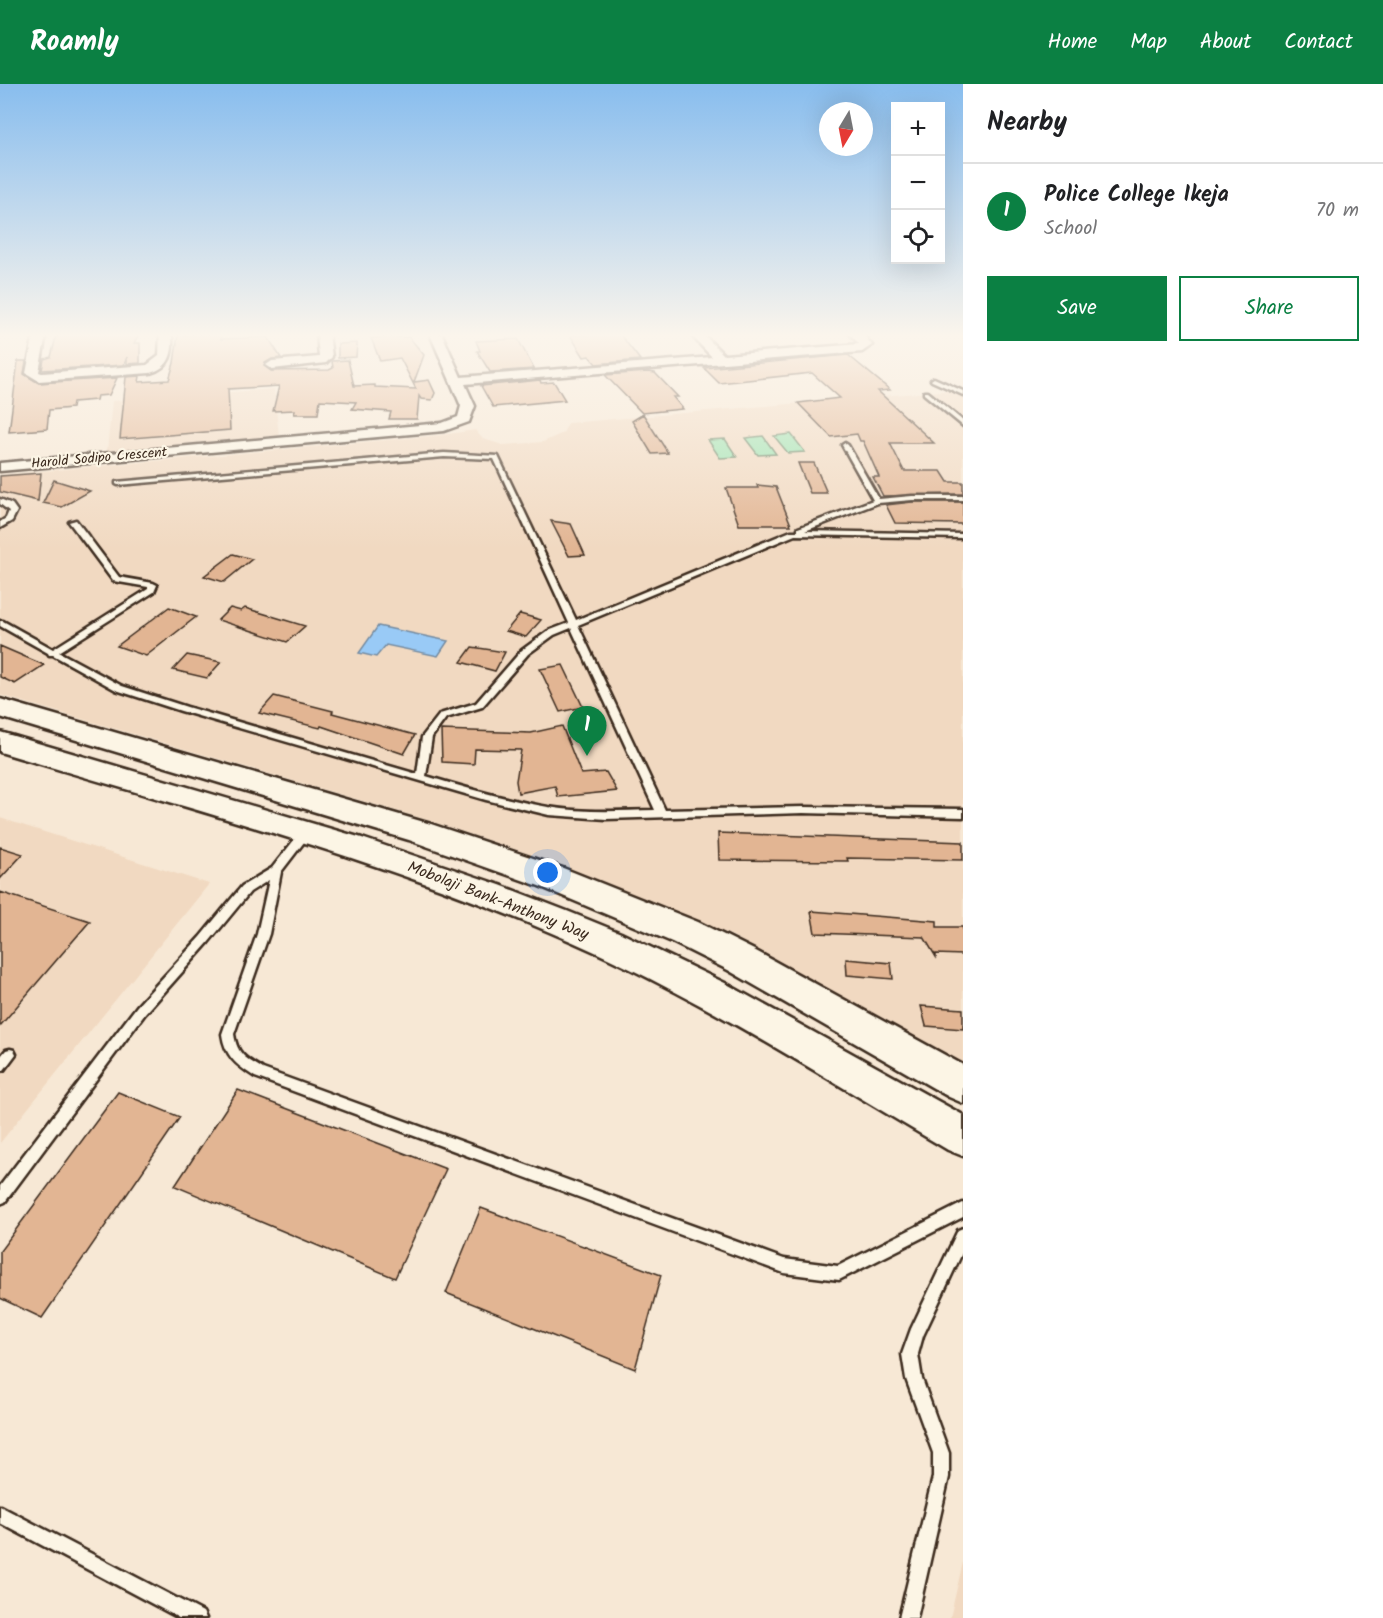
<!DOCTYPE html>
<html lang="en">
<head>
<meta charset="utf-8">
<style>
	body { margin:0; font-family:Kalam,sans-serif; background:#f2f2f2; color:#202124 }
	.controls { position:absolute; right:18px; top:18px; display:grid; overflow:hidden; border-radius:0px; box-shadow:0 6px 24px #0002 }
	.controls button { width:54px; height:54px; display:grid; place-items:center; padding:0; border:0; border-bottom:2px solid #e0e0e0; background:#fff; color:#202124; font:30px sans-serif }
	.compass { position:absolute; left:819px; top:18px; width:54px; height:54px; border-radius:50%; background:#fff; box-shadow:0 6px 24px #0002; rotate:190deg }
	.you { position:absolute; left:548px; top:789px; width:21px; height:21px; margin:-15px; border:4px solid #fff; border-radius:50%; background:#1a73e8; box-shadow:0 0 0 9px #1a73e833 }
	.badge { display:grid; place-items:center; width:39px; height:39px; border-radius:50%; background:#0b8043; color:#fff; font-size:20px; font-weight:700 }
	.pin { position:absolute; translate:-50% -50px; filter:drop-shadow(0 2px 3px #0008) }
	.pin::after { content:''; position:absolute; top:32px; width:21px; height:18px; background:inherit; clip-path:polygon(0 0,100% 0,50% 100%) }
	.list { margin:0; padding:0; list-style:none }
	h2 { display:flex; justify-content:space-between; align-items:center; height:78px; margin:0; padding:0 24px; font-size:26px }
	h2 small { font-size:20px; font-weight:400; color:#757577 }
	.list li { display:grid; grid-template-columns:39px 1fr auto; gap:18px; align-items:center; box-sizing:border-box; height:96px; padding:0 24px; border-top:2px solid #e0e0e0 }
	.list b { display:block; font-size:22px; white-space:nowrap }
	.list p { margin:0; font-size:20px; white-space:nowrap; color:#757577 }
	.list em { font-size:20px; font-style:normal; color:#757577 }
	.actions { display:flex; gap:12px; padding:18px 24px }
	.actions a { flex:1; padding:14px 0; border:2px solid #0b8043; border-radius:0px; text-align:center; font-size:21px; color:#0b8043 }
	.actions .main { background:#0b8043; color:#fff }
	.icon { flex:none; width:33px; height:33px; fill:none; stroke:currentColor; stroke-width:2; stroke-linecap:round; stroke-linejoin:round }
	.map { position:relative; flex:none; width:963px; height:1534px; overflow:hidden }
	header { display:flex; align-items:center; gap:36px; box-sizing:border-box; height:84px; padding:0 30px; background:#0b8043; color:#fff }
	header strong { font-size:28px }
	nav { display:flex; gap:33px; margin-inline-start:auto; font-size:21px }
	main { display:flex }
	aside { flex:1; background:#fff }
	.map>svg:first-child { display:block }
	.built { fill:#f1d9c1 }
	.green { fill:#9be3b1; stroke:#6b8668; stroke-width:1.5 }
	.water { fill:#99caf6; stroke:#738aa0; stroke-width:1.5 }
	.building { fill:#e2b593; stroke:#3b2a1e; stroke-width:1.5 }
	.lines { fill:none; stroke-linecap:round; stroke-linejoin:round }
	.service-casing { stroke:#3b2a1e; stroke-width:5 }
	.minor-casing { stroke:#3b2a1e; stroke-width:5 }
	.primary-casing { stroke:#3b2a1e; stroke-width:5 }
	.service { fill:#fcf5e5; fill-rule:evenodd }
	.minor { fill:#fcf5e5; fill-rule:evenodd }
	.primary { fill:#fcf5e5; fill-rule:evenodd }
	.labels { text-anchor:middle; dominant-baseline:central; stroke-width:4.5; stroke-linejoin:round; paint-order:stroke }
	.far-street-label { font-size:14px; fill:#3b2a1e; stroke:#fcf5e5 }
	.street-label { font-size:16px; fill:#3b2a1e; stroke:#fcf5e5 }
</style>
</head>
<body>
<header>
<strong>Roamly</strong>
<nav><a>Home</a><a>Map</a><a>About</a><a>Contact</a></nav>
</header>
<main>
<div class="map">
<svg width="963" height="1534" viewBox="0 0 963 1534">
	<rect width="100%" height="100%" fill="#f7e8d5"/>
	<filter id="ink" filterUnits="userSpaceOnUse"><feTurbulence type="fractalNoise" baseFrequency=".0167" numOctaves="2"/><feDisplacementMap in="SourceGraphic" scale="12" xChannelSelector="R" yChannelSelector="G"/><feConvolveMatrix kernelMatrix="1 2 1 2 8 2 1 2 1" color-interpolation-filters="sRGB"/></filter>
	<g filter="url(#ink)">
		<path class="built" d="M 274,305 L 279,352 L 107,367 L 112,317 Z
			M 963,305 L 963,980 L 733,852 L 562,781 L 421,734 L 0,611 L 0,391 L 442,351 L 475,346 L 483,355 L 503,361 L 543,358 L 563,349 L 568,339 Z
			M 0,734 L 209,800 L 0,1059 Z
			M 963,1478 L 963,1534 L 950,1534 Z"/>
		<path class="green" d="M 791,350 L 805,368 L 788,369 L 774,352 Z
			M 763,352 L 776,370 L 758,371 L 745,354 Z
			M 725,355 L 737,373 L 720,374 L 708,356 Z"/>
		<path class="water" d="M 378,542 L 448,557 L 438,572 L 386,561 L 376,573 L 359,569 Z"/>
		<path class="building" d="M 70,250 L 139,250 L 134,259 L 140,259 L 140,279 L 127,280 L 127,273 L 124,281 L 42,286 L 44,275 L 51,273 L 56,253 Z
			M 221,250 L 221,255 L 268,253 L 281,274 L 272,275 L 265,279 L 264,282 L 271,287 L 329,286 L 333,284 L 332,277 L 348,276 L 354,302 L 375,301 L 375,303 L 416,305 L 400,274 L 380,277 L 371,254 L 409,253 L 424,271 L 414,298 L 429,296 L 435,309 L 432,316 L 421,315 L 419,312 L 417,335 L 389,335 L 391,328 L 352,325 L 356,318 L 320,316 L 318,330 L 294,330 L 295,326 L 273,327 L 279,302 L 228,305 L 230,346 L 120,355 L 126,293 L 140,292 L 139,298 L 169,296 L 174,279 L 178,251 Z
			M 620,250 L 640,276 L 596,280 L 589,272 L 584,273 L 570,251 Z
			M 518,255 L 534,285 L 490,288 L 477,267 L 480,267 L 476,257 Z
			M 357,259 L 356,273 L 338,274 L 338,260 Z
			M 848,271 L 890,306 L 878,307 L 934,359 L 890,359 L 904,387 L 941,387 L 948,398 L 963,398 L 963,410 L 883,412 L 873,393 L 879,393 L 863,357 L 860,357 L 857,350 L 831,353 L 798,319 L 840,314 L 812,289 L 719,299 L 704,284 Z
			M 18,277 L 26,277 L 24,290 L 39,299 L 117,294 L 109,311 L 97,312 L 96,316 L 73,318 L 72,324 L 49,326 L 47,345 L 9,348 Z
			M 648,288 L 655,289 L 678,313 L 673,313 L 683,325 L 642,329 L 605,291 Z
			M 540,296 L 541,299 L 554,298 L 565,316 L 493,323 L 481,302 Z
			M 643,330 L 668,369 L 652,370 L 632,337 Z
			M 798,379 L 814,379 L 827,409 L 810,409 Z
			M 41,389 L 38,417 L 0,408 L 0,392 Z
			M 54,396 L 90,407 L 62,423 L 43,419 Z
			M 757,401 L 776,403 L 791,441 L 739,441 L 726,404 L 758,404 Z
			M 912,418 L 963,418 L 963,440 L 895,439 L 886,421 Z
			M 551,437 L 571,440 L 585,471 L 569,472 Z
			M 233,470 L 252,475 L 224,498 L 204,492 Z
			M 169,523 L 196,533 L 146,572 L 117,562 Z
			M 230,524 L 241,527 L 245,524 L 305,542 L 287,558 L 218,536 Z
			M 520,530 L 541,536 L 526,553 L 506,547 Z
			M 0,562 L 44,581 L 15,600 L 0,593 Z
			M 472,563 L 505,568 L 495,587 L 461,578 Z
			M 187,571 L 221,578 L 207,594 L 173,586 Z
			M 563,581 L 583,623 L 560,628 L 540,585 Z
			M 274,612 L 333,627 L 332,629 L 415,651 L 404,670 L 321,642 L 320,644 L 259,629 Z
			M 562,642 L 581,690 L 606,688 L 617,707 L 558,713 L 555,702 L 518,709 L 516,697 L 521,666 L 475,665 L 474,680 L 442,678 L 441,646 L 531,649 Z
			M 718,749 L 963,758 L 963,776 L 847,774 L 848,777 L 719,776 Z
			M 0,763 L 23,770 L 0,795 Z
			M 0,808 L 90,837 L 0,942 Z
			M 811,827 L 937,837 L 937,843 L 963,843 L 963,871 L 936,870 L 936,873 L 924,853 L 815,849 Z
			M 846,875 L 891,879 L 893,895 L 847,891 Z
			M 921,922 L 963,925 L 963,945 L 926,942 Z
			M 238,1006 L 446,1085 L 395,1194 L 175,1102 Z
			M 118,1008 L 180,1033 L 42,1234 L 0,1214 L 0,1167 Z
			M 481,1124 L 661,1191 L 635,1285 L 446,1209 Z"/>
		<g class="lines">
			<defs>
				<path id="service" d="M 934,294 L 963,307 L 963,311 L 932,297 L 931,296 Z
					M 924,308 L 928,308 L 963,337 L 963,342 L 924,310 Z
					M 845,359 L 848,361 L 879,415 L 912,412 L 963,412 L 963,416 L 912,416 L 878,419 L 805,447 L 963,450 L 963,454 L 795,451 L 578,541 L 665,726 L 803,723 L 963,725 L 963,733 L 803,729 L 606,735 L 549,731 L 486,716 L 181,627 L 116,606 L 53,571 L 49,571 L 48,569 L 0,542 L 0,537 L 3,537 L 53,565 L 148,505 L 148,503 L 113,497 L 69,438 L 76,436 L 119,493 L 153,499 L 157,501 L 154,508 L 59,568 L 122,602 L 187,623 L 417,690 L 422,653 L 440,630 L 476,619 L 522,566 L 548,547 L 569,539 L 494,375 L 444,373 L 118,401 L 116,400 L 116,398 L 444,369 L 498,372 L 576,536 L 791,447 L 798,447 L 798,444 L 873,416 L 842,361 ZM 571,544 L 655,726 C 619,727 583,729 548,723 C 507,716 466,704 426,692 L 432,653 L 446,634 L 482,623 L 528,570 L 554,551 Z
					M 0,415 L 12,420 L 17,427 L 12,437 L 0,444 L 0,438 L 6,434 L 9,427 L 0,420 Z
					M 306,745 L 311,749 L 281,788 L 269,850 L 234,950 C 237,971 247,975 263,985 L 784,1175 L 838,1182 L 963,1119 L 963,1133 L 839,1196 L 784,1189 L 255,993 C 236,981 225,972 222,950 L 257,850 L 269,796 L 250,808 L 208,859 L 145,930 L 5,1118 L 0,1120 L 0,1102 L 137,922 L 200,853 L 242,802 L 272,784 L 302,746 Z
					M 10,965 L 14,966 L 16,970 L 4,986 L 0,987 L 0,973 L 6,966 Z
					M 963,1144 L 963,1167 L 923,1252 L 918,1270 L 922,1295 L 949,1369 L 949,1393 L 917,1534 L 899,1534 L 933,1393 L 933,1369 L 906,1295 L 902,1270 L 911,1245 L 958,1146 Z
					M 0,1422 L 203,1528 L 206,1534 L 179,1534 L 0,1439 Z"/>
				<path id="minor" d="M 34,250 L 46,250 L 39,288 L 42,289 L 147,281 L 159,272 L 160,250 L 172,250 C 173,269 171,283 150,289 L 39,297 L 26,289 Z
					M 317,250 L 329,250 L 332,273 L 326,279 L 272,285 L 266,281 L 272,277 L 319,273 Z
					M 430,250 L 442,250 L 461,293 L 712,273 L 690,250 L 703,250 L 724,271 L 859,260 L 850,250 L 863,250 L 872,261 L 862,268 L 465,300 L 475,322 L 469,338 L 444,347 L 0,387 L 0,379 L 442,339 L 458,333 L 461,322 Z"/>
				<path id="primary" d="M 0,615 L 431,740 L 563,784 L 698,838 L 754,866 L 963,981 L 963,1019 L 949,1013 L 728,886 L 672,858 L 539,802 L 409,756 L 0,633 Z
					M 0,648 L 362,754 L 500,801 L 567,827 L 621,849 L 725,899 L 963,1031 L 963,1072 L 948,1066 C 832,998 718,925 595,868 C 405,781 200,728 0,668 Z"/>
			</defs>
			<use href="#service" class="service-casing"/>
			<use href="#minor" class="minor-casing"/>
			<use href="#primary" class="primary-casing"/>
			<use href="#service" class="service"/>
			<use href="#minor" class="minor"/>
			<use href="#primary" class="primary"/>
		</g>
	</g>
	<linearGradient id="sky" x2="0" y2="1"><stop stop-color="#88bdee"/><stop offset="0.54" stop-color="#fbf5ec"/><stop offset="1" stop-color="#fbf5ec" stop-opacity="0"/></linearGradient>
	<rect width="963" height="465" fill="url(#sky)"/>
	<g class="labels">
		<g class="far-street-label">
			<text transform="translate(99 374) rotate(-5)">Harold Sodipo Crescent</text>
		</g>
		<g class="street-label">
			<text transform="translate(498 817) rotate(21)">Mobolaji Bank-Anthony Way</text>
		</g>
	</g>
</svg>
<div class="controls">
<button>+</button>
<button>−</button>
<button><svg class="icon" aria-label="locate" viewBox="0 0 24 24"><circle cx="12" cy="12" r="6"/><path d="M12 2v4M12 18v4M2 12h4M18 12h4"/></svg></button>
</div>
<svg class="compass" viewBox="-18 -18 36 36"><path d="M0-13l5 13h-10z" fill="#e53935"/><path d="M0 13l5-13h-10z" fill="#757577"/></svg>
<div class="you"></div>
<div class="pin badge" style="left:587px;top:672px">1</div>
</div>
<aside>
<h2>Nearby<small></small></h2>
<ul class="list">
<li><span class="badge">1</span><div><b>Police College Ikeja</b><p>School</p></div><em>70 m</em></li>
</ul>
<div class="actions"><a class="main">Save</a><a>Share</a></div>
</aside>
</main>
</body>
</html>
